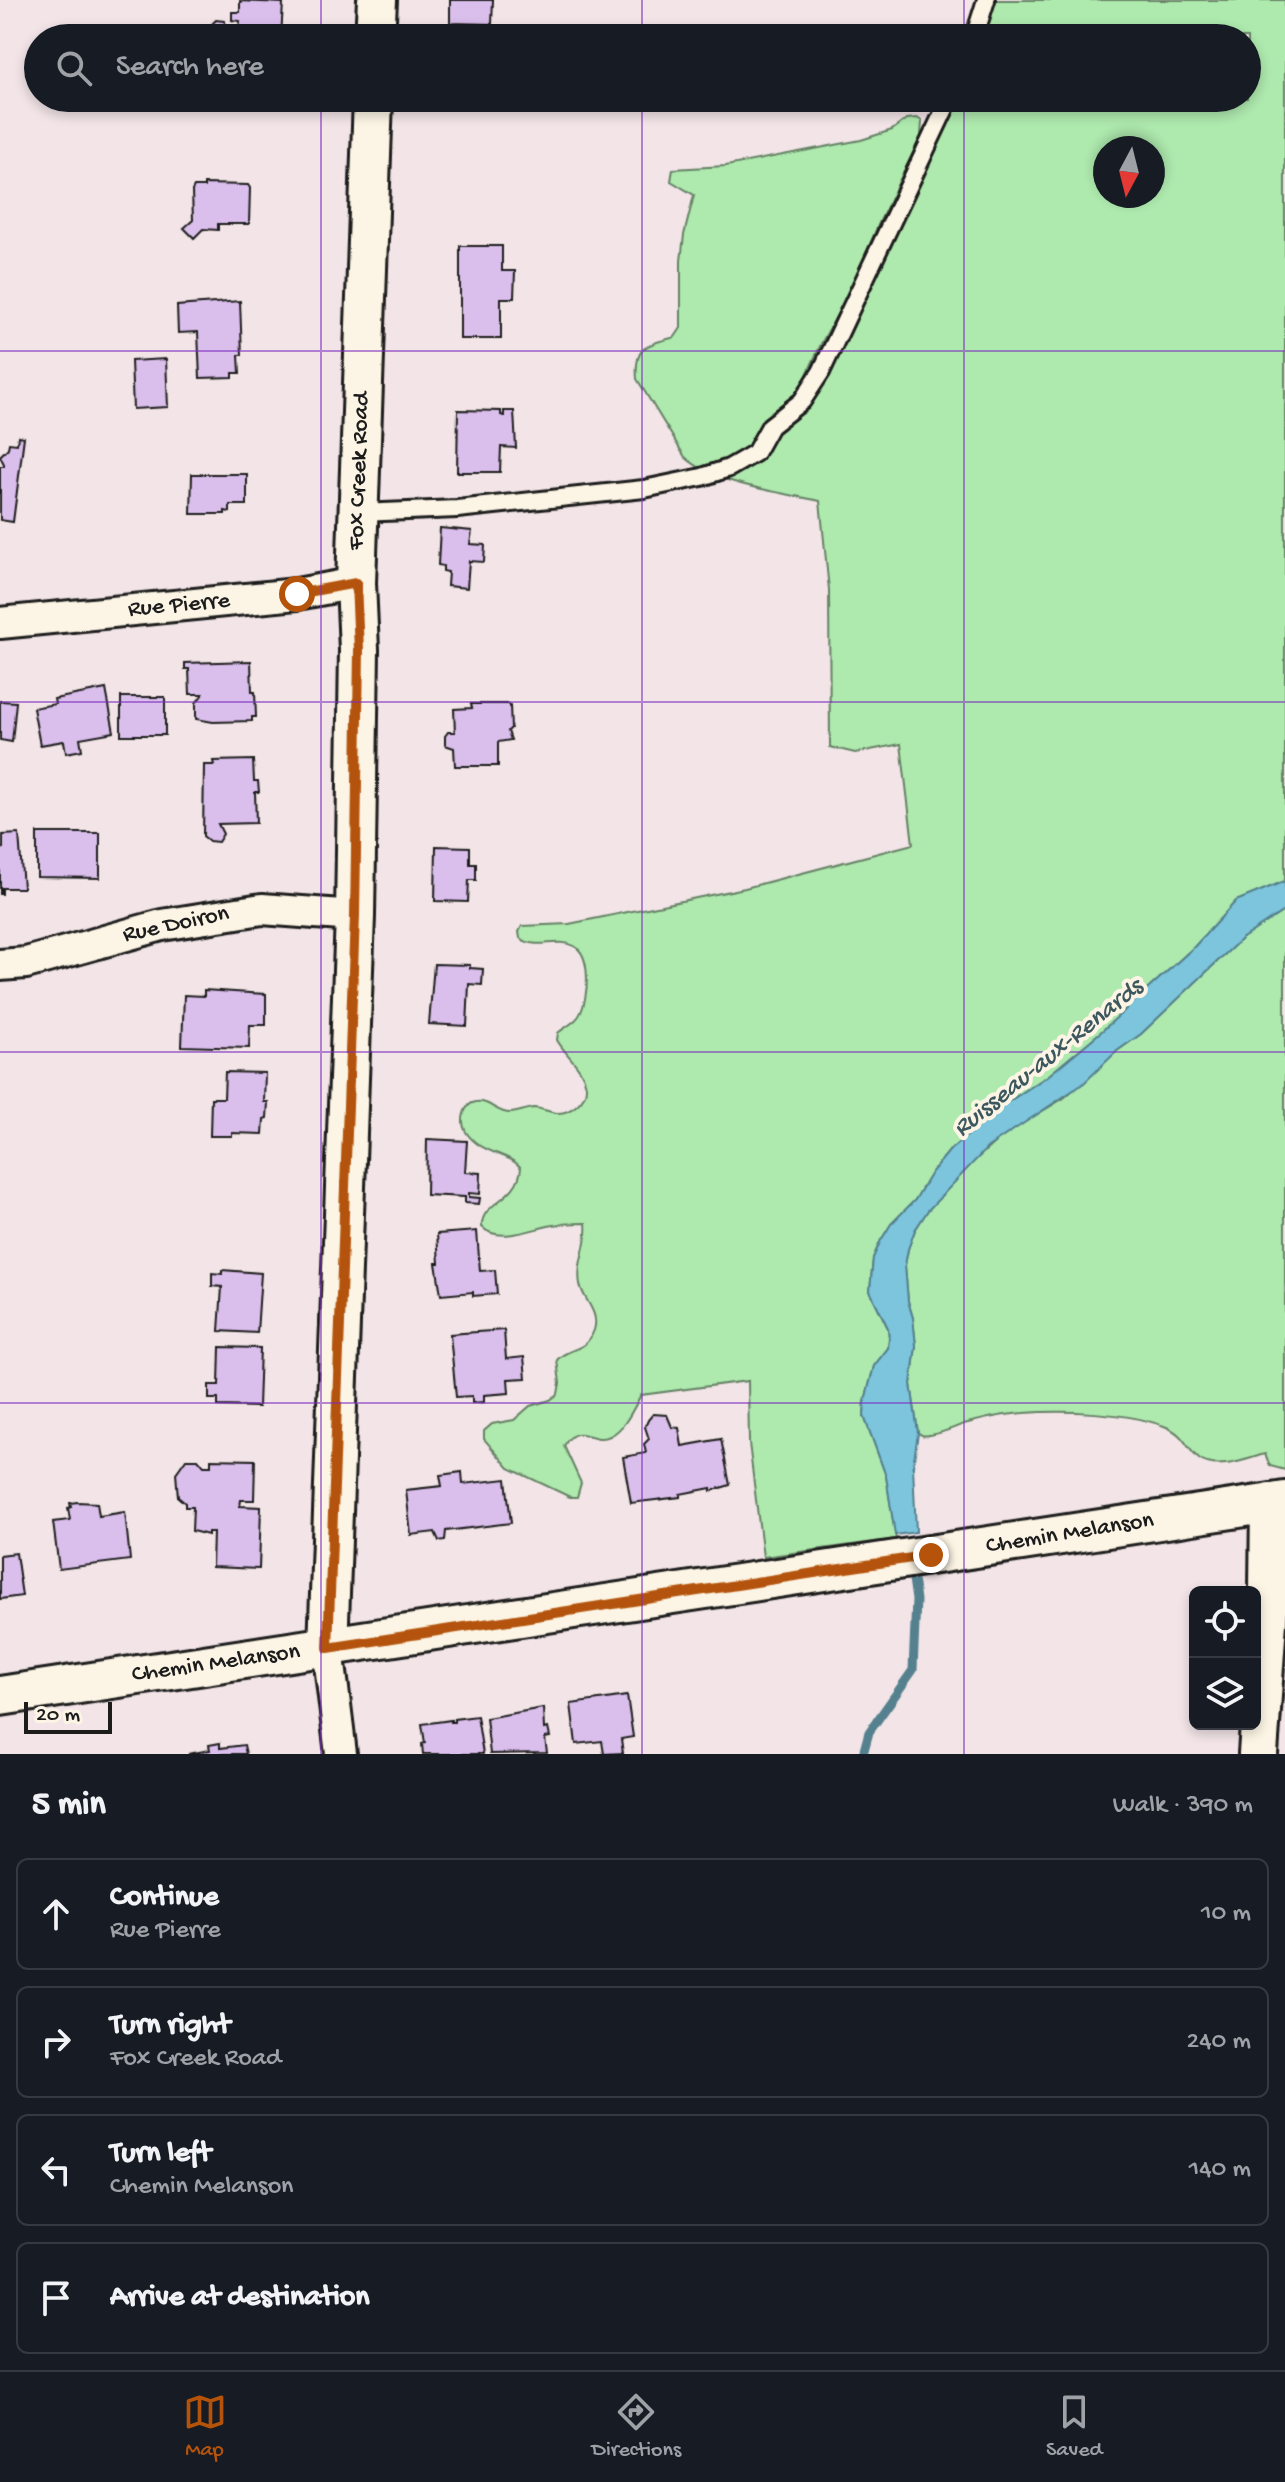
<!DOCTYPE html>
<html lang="en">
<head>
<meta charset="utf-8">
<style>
	body { margin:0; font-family:"Gochi Hand",sans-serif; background:#20242c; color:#f1f3f6 }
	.controls { position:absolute; right:24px; bottom:24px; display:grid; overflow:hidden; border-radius:12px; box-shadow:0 4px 12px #0003 }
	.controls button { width:72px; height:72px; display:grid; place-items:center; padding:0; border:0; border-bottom:2px solid #363941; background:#171b24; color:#f1f3f6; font:40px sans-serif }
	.compass { position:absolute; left:1093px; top:136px; width:72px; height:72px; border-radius:50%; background:#171b24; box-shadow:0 4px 12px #0003; rotate:187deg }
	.scale { position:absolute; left:24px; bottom:20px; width:88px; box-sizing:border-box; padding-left:8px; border:4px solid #1c1c1c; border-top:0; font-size:22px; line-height:28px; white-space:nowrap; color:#1c1c1c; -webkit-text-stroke:6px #fcf5e5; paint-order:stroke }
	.stop { position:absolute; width:24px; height:24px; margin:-18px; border:6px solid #b45309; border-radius:50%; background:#fff }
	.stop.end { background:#b45309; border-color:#fff; box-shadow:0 2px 8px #0008 }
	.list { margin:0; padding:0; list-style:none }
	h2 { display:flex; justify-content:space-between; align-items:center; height:104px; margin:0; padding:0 32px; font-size:34px }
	h2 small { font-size:26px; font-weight:400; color:#9ea1a6 }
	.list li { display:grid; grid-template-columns:52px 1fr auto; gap:24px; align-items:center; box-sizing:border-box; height:112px; margin:0 16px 16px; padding:0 16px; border:2px solid #363941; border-radius:12px }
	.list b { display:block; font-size:30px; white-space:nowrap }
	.list p { margin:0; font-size:26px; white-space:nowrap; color:#9ea1a6 }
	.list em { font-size:26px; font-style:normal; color:#9ea1a6 }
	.icon { flex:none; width:44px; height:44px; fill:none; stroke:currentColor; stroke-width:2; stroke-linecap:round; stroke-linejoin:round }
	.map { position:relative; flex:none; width:1285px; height:1754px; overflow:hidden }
	.search { position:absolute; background:#171b24; box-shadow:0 4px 12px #0003; left:24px; right:24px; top:24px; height:88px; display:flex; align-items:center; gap:20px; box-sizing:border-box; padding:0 28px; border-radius:44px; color:#9ea1a6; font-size:30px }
	.sheet { height:616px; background:#171b24 }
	nav { display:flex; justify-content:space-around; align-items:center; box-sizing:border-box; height:112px; border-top:2px solid #363941; background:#171b24; font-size:22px; color:#9ea1a6 }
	nav a { display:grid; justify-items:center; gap:4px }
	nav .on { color:#b45309 }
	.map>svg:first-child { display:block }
	.green { fill:#aee9ae; stroke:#658265; stroke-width:2; fill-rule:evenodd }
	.water { fill:#7bc5dc; stroke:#55818f; stroke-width:2 }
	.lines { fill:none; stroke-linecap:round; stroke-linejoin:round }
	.stream { stroke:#55818f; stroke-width:9 }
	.building { fill:#dabeec; stroke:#1c1c1c; stroke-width:2 }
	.service-casing { stroke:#1c1c1c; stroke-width:22 }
	.minor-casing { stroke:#1c1c1c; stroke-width:36 }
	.tertiary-casing { stroke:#1c1c1c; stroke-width:44 }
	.service { stroke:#fcf5e5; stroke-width:16 }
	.minor { stroke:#fcf5e5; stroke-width:30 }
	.tertiary { stroke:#fcf5e5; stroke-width:38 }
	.route { stroke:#b45309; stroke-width:10 }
	.grid { fill:none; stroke:#7b2cbf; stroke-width:2; stroke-opacity:0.55 }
	.labels { text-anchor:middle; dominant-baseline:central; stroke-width:8; stroke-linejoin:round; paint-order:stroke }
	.street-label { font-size:24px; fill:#1c1c1c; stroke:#fcf5e5 }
	.water-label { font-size:26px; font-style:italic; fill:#3d575f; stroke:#fcf5e5 }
</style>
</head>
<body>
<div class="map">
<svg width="1285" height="1754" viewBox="0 0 1285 1754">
	<rect width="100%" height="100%" fill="#f2e4e7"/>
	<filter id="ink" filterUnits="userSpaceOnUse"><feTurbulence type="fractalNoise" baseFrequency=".0125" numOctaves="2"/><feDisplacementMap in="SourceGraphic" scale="16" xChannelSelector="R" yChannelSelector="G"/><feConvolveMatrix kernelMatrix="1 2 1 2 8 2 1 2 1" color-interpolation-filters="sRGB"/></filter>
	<g filter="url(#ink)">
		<path class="green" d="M 992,0 L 1285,0 L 1285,881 L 1236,901 L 1194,947 L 1103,1030 L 1049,1075 L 1005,1104 L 950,1150 L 931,1173 L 915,1200 L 891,1224 L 880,1242 L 873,1258 L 870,1291 L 888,1328 L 889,1339 L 888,1348 L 874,1366 L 865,1401 L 864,1416 L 886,1476 L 896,1539 L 763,1557 L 749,1443 L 748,1381 L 641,1395 C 633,1409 625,1429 610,1436 C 591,1445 578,1420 564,1446 L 581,1483 L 577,1497 L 570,1497 L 509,1468 L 484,1439 L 484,1431 L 492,1424 L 514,1420 L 530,1406 L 550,1400 L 558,1394 L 560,1383 L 557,1360 C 569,1346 585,1354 594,1330 C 600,1312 583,1300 580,1284 C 576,1262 589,1244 586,1223 C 574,1223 561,1223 548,1226 C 530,1230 497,1243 482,1227 C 480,1202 518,1201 521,1168 C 510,1153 480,1154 466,1132 C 460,1122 463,1104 476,1102 C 489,1100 497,1113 510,1113 C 518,1113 525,1109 534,1108 C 542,1108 550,1113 558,1113 C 571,1113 587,1100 586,1086 C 583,1067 566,1056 557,1040 L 558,1033 C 566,1026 577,1022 581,1012 C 588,997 592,955 574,946 C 556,937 536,951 520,938 L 519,932 L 522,926 L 569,924 L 745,888 L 913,844 L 901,744 L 855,753 L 830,747 L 829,590 L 820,501 C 778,491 717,486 685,457 L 637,379 C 634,345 647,345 675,337 L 681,328 L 681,261 L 684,235 L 694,195 L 671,181 L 673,169 L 726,166 L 861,140 L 892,130 L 907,119 L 917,118 L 922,121 L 921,136 L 879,223 L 850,291 L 822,342 L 804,381 L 786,406 L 792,415 L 956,98 L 1247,98 L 1247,38 L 979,38 ZM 1105,148 L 1153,148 L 1153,196 L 1105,196 Z
			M 1285,910 L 1285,1470 L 1270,1466 L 1265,1454 C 1247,1459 1216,1472 1199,1459 C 1186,1448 1185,1434 1164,1426 C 1127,1412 1064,1410 1024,1413 C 1005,1414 983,1419 964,1424 C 953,1428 941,1434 929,1435 C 922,1436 924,1436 918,1433 L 911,1384 L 916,1346 L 913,1318 L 908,1301 L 905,1265 L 908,1249 L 915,1230 L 928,1210 L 972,1163 L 1003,1135 L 1064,1098 L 1117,1051 L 1141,1034 L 1241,939 Z"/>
		<path class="water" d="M 1285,881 L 1285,910 L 1241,939 L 1141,1034 L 1117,1051 L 1084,1083 L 988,1147 L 928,1210 L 915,1230 L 908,1249 L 905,1265 L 908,1301 L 913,1318 L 916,1346 L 911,1384 L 918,1433 L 913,1466 L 916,1532 L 895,1535 L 886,1476 L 864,1416 L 865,1401 L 874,1366 L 888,1348 L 889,1339 L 888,1328 L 870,1291 L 873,1258 L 880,1242 L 891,1224 L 915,1200 L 931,1173 L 950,1150 L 1005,1104 L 1049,1075 L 1103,1030 L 1194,947 L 1236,901 Z"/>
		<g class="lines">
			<path class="stream" d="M 863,1754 L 869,1732 L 913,1670 L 916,1600 L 911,1565"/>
		</g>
		<path class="building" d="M 450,0 L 493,0 L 492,24 L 450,23 Z
			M 240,1 L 283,3 L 281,38 L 226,38 L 226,36 L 214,38 L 210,33 L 211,25 L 216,20 L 224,21 L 228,28 L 239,28 L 240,21 L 232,20 L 232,12 L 240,12 Z
			M 204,184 L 248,185 L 250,188 L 249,224 L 218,224 L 218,230 L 203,229 L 194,238 L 184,228 L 193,220 L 192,191 L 194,187 L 204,187 Z
			M 460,246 L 502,246 L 502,271 L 515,271 L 514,298 L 501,298 L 501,339 L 460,339 Z
			M 240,301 L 242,355 L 239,355 L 240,373 L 233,373 L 233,377 L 200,378 L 198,332 L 178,333 L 177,306 Z
			M 166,359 L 168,407 L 133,409 L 131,361 Z
			M 458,410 L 501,411 L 501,415 L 504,416 L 504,411 L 514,411 L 516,448 L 501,447 L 500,472 L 457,472 Z
			M 18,436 L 24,437 L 13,522 L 0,520 L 0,466 L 4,466 L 4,464 L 0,456 L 8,448 L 9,443 L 17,444 Z
			M 192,474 L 247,474 L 247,505 L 230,505 L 230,512 L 225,511 L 225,514 L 191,514 Z
			M 440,528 L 472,531 L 470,544 L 485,545 L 484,562 L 469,561 L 467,588 L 447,586 L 448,572 L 443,571 L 443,566 L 438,565 Z
			M 251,661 L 252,692 L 255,692 L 256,717 L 252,717 L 252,721 L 213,722 L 196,719 L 196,703 L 203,694 L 190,694 L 189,669 L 185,669 L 185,663 Z
			M 106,689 L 114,732 L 80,738 L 82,750 L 66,753 L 64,741 L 40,745 L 33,708 L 55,704 L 54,699 Z
			M 121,697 L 165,697 L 165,735 L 121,735 Z
			M 0,701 L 16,702 L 12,742 L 0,740 Z
			M 471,704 L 509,704 L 510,706 L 511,728 L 508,731 L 511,740 L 498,742 L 498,766 L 455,766 L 454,748 L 445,745 L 445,736 L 448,732 L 455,732 L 454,709 L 472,708 Z
			M 253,760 L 254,781 L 258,781 L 259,792 L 255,792 L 256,823 L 218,824 L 223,834 L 218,842 L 209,841 L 203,836 L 204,765 L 214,765 L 213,761 Z
			M 37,833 L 100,833 L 100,878 L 37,877 Z
			M 19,834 L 23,888 L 2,888 L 2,894 L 0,894 L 0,849 L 3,848 L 3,835 Z
			M 436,846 L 470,847 L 470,864 L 476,864 L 476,880 L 469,880 L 468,902 L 435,901 Z
			M 434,964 L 470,965 L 470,968 L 483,969 L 482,985 L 469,984 L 467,1026 L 429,1024 Z
			M 204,990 L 266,994 L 266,1025 L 250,1025 L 249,1048 L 182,1046 L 184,995 L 204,996 Z
			M 225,1072 L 265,1073 L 264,1102 L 268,1102 L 267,1118 L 264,1119 L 263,1134 L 232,1133 L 232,1136 L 210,1136 L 211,1098 L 224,1098 Z
			M 427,1139 L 467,1141 L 465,1172 L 481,1173 L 480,1194 L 469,1193 L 469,1197 L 480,1198 L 479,1204 L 465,1203 L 465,1197 L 426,1195 Z
			M 477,1231 L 480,1271 L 495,1270 L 497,1294 L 473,1296 L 473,1292 L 441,1295 L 436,1263 L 439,1263 L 437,1234 Z
			M 222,1270 L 261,1273 L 257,1333 L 219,1331 L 222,1287 L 212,1286 L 212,1273 L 222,1274 Z
			M 504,1330 L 506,1359 L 524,1357 L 526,1378 L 508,1379 L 509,1393 L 484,1395 L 484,1402 L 472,1403 L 472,1396 L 456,1397 L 450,1334 Z
			M 220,1347 L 260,1348 L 258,1407 L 218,1406 L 218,1399 L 209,1399 L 209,1385 L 219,1385 Z
			M 653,1414 L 667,1415 L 672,1427 L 679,1428 L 682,1446 L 721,1439 L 730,1485 L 711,1491 L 711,1488 L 680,1494 L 680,1497 L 631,1503 L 623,1457 L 646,1453 L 644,1444 L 649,1439 L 645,1427 L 648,1420 Z
			M 186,1459 L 198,1459 L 204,1466 L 211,1466 L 211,1459 L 255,1460 L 254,1500 L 241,1500 L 240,1506 L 261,1507 L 259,1569 L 212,1567 L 213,1532 L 208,1532 L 208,1535 L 192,1531 L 193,1507 L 185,1507 L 185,1503 L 178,1497 L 176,1473 Z
			M 462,1472 L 463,1484 L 506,1479 L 511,1523 L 446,1531 L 445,1540 L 439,1541 L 435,1532 L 411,1535 L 406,1490 L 442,1486 L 440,1475 Z
			M 77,1502 L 97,1503 L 99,1516 L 125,1512 L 130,1560 L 59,1569 L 53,1522 L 70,1520 L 68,1508 L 71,1507 L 70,1503 Z
			M 16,1553 L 22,1596 L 0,1599 L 0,1555 Z
			M 627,1696 L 633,1737 L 621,1739 L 623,1753 L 604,1754 L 602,1741 L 576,1744 L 571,1704 Z
			M 543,1708 L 544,1729 L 548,1728 L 550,1737 L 545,1738 L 547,1753 L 490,1754 L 486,1718 Z
			M 477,1716 L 483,1754 L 423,1754 L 422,1744 L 425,1743 L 422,1724 L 451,1720 L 451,1722 L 454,1722 L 454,1719 Z
			M 220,1743 L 220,1748 L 244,1745 L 246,1754 L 188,1754 L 210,1750 L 209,1745 Z"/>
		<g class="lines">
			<defs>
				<path id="service" d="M 974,38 L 986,0
					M 359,513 L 457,509 L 644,489 L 702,477 L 729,468 L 755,453 L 770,426 L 802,401 L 821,372 L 950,98"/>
				<path id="minor" d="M 0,623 L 297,594 L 356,583
					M 0,965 L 26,963 L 162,925 L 262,909 L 355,916
					M 328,1648 L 341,1754"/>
				<path id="tertiary" d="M 375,38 L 377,0
					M 328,1648 L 355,916 L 359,650 L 356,583 L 373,98
					M 0,1696 L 1285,1501
					M 1258,1754 L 1269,1592 L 1270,1503"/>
			</defs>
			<use href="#service" class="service-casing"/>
			<use href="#minor" class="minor-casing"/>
			<use href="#tertiary" class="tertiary-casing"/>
			<use href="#service" class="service"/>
			<use href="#minor" class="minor"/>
			<use href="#tertiary" class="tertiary"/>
		</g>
	</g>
	<g class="lines" filter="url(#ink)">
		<path class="route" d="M 297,594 L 356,583 L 359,650 L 355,916 L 328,1648 L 931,1555"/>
	</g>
	<path class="grid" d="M 321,0 L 321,38M 642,0 L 642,38M 964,0 L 964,38M 321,98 L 321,1754M 642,98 L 642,1754M 964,98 L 964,1754M 0,351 L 1285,351M 0,702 L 1285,702M 0,1052 L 1285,1052M 0,1403 L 1285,1403"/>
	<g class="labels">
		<g class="street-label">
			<text transform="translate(360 471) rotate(-88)">Fox Creek Road</text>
			<text transform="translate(179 606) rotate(-5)">Rue Pierre</text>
			<text transform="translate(176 925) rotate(-12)">Rue Doiron</text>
			<text transform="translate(1070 1534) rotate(-9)">Chemin Melanson</text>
			<text transform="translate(216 1664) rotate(-8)">Chemin Melanson</text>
		</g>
		<g class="water-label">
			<text transform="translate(1049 1059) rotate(-39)">Ruisseau-aux-Renards</text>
		</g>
	</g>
</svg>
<div class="controls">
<button><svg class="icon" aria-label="locate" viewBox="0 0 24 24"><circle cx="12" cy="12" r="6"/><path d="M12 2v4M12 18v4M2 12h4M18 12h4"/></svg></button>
<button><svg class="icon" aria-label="layers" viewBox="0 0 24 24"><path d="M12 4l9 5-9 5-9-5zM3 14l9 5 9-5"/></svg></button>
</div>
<svg class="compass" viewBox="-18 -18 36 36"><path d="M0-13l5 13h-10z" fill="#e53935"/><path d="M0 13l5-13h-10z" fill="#9ea1a6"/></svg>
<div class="scale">20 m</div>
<div class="stop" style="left:297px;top:594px"></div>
<div class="stop end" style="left:931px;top:1555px"></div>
<div class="search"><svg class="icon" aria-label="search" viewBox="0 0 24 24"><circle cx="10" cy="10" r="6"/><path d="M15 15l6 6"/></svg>Search here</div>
</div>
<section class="sheet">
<h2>5 min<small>Walk · 390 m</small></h2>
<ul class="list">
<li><svg class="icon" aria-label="ahead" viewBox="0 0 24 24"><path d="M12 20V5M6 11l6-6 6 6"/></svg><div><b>Continue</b><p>Rue Pierre</p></div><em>10 m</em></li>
<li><svg class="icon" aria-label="right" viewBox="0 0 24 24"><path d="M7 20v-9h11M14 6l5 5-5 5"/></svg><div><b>Turn right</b><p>Fox Creek Road</p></div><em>240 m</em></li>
<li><svg class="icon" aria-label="left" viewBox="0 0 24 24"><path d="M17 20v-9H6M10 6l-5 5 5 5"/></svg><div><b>Turn left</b><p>Chemin Melanson</p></div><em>140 m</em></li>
<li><svg class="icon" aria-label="arrive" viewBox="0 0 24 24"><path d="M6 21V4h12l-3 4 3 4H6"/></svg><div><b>Arrive at destination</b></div></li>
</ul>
</section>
<nav>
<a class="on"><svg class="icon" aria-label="map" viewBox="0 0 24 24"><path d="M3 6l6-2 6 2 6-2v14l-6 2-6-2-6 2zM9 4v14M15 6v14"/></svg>Map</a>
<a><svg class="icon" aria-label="directions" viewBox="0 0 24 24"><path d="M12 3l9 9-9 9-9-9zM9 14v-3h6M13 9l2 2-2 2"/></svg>Directions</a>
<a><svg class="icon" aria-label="saved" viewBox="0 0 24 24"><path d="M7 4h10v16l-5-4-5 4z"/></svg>Saved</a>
</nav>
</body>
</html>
